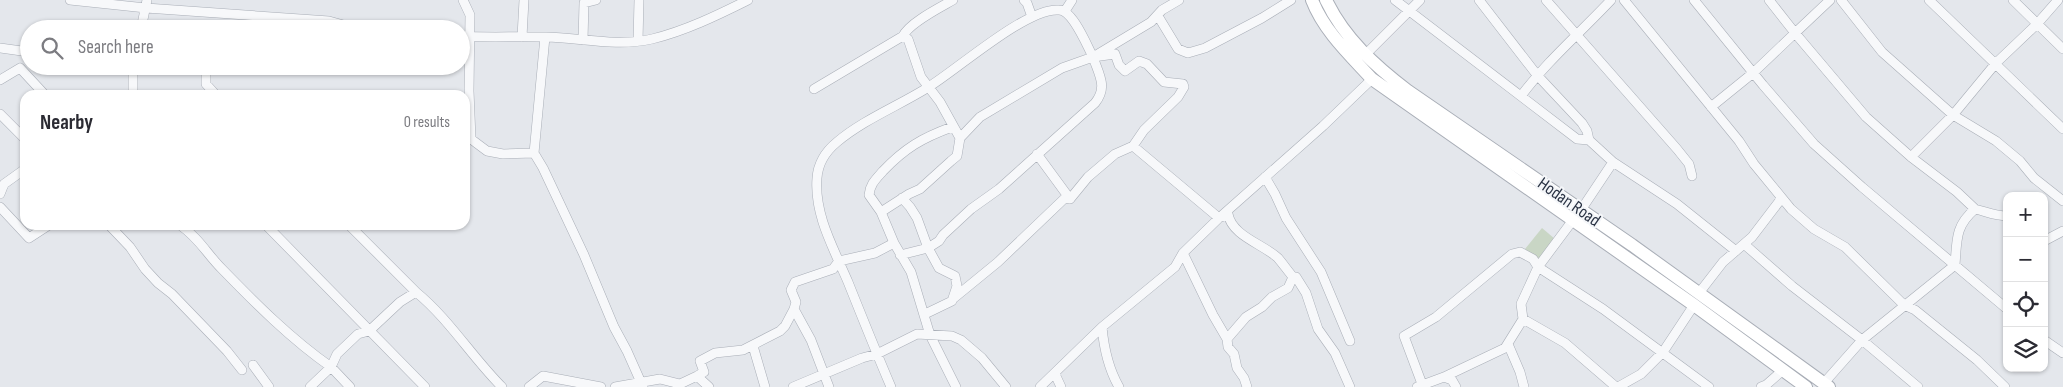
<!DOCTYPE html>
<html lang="en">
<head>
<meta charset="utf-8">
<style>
	body { margin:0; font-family:"Sofia Sans Condensed",sans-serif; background:#f7f7f7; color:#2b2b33 }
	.controls { position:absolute; right:15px; bottom:15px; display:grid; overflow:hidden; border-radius:10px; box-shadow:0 1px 4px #0004 }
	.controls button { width:45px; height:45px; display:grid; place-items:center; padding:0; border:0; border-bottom:1px solid #e1e1e2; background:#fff; color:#2b2b33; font:25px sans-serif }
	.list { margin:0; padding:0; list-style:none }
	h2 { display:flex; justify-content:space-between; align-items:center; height:65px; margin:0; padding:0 20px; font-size:21px }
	h2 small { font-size:16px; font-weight:400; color:#7c7c81 }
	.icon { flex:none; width:28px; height:28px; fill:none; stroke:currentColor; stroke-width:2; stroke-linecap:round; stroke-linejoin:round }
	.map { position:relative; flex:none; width:2063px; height:387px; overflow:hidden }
	.search { position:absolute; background:#fff; box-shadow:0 1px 4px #0004; left:20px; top:20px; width:450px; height:55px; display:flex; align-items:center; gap:12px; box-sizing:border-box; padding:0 18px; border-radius:28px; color:#7c7c81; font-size:19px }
	.panel { position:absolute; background:#fff; box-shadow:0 1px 4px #0004; left:20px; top:90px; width:450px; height:140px; border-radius:15px }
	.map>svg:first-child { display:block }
	.green { fill:#c9d6c5 }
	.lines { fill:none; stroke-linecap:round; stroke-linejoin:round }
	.street-casing { stroke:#a9aeb7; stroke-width:10 }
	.secondary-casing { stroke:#a9aeb7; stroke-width:14 }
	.street { stroke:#f7f8fa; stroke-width:9 }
	.secondary { stroke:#fff; stroke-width:12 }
	.labels { text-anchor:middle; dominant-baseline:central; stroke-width:4; stroke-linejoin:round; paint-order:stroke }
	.street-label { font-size:18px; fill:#2b3445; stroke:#f4f6f9 }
</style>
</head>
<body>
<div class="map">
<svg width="2063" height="387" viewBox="0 0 2063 387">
	<rect width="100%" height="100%" fill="#e4e7ec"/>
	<path class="green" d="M 1542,228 L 1555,239 L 1538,260 L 1525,249 Z"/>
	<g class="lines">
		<defs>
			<path id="street" d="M 70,0 L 146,8 L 329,21 L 358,29
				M 463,0 L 470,15 L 469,91 L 471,139 L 487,151 L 503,154 L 534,153 L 543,168 L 584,255 L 614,327 L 627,351 L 643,387
				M 953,0 C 939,8 909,23 903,36 L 908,39 L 921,77 L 940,102 L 960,138
				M 1024,0 L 1027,3 L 1032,17
				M 1395,0 L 1577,139 L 1589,140
				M 1479,0 L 1537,75 L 1582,123 L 1587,131 L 1589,140 L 1613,162 L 1581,210
				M 1546,0 L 1677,149 L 1689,164 L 1692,176
				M 1624,0 L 1739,141 L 1754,164 L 1791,209 L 1814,229 L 1845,247 L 1904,305 L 1915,310 L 1977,360 L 2005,387
				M 1694,0 L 1763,85 L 1814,144 L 1862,187 L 2007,309
				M 1830,0 L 1795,33 L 1866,117 L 1911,157 L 1957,192 L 1975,209
				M 1841,0 L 1882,52 L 1953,115 L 1996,141 L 2020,161 L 2034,178 L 2063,201
				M 1929,0 L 2063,129
				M 2013,0 L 2063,49
				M 1065,11 L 1072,0
				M 1158,16 L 1178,49 L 1188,53 L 1205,48 L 1262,18 L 1291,0
				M 141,29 L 147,0
				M 461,36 C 489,38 517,36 546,37 C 581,38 617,47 652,39 C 685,31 718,15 748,0
				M 522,37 L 524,0
				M 583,40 L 584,3 L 596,0
				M 638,41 L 639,0
				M 0,48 L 29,52
				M 1365,55 L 1420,0
				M 133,66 L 133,95
				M 166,66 L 206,67 L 206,84 L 216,95
				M 0,80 L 20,68 L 45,95
				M 814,89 L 903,36
				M 1521,96 C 1547,61 1581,32 1611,0
				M 1711,107 L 1753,73 L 1795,33 L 1769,0
				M 0,114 L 25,139
				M 1133,146 L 1219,218 L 1228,214 C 1232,236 1263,244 1278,258 C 1283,264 1288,271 1293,277 L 1296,277 L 1306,293 L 1318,329 L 1335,353 L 1350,387
				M 534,153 L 545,37
				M 1911,157 L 1953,115 L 1996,63 L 2037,24 L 2058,0
				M 1613,162 L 1677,204 L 1736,251
				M 1265,177 L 1275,194 L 1286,218 L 1321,272 L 1350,341
				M 0,194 L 4,184 L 25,169
				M 902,198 L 910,207 L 917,218 L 928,248 L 939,268 L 955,276 L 957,286 L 952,301 L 925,314
				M 0,207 L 29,238 L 49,225
				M 881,212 L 869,195 C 870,184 876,179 883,171 C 905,148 922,138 952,127
				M 109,225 L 130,247 L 145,269 L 158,283 L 172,294 L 227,351 L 242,370
				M 180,225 C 200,239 206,253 222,269 C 256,304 291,339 331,367 L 337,354 L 358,334 L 369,331 L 400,302 L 416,292 C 449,319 472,357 502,387
				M 266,225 L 425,387
				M 349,225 L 416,292
				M 2044,241 L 2063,231
				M 894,243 L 911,272 L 930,335 L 956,387
				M 1744,244 L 1792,286 L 1862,340 L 1918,387
				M 1183,253 L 1213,315 L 1227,339
				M 900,255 L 928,248 L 939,241 L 943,235 L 971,209 L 999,189 L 1095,103 C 1108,87 1099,75 1093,57
				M 1699,293 L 1723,262 L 1752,237 L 1781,199
				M 954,298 L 998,262 L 1065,198 L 1070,199 L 1037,154
				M 794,309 L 811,340 L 829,387
				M 1523,319 L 1565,343 L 1616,387
				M 1102,327 C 1104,349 1108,368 1119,387
				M 2044,340 L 2063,353
				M 1508,344 L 1520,372 L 1524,387
				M 753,346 L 765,387
				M 253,365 L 269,387
				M 1055,374 L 1061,387
				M 697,376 L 704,372 L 700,361 L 715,353 L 743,350 L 780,331 L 785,326 L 794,309 L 796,302 L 791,290 L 795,282 L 833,269 L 839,261 L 875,253 L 894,243 L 881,212 L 909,194 L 920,189 L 951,161 L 957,156 L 960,138 L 980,117 L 1062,68 L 1093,57 L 1151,22 L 1162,10 L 1179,0
				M 1444,377 L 1452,380 L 1456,387
				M 1824,383 L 1862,340 L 1955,265 C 1957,240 1955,226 1975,209 C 1987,212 1995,216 2007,216
				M 1422,384 L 1404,336 L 1436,317 L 1512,254 L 1520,252 L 1533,259 L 1538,267 L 1573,220
				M 310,387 L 331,367 L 350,387
				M 529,387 L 543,376 L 601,387
				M 615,387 L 660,379 L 680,384 L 697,376 L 709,387
				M 793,387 L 862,358 L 877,354 L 917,334 L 952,336 L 961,340 L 982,358 L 1006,387
				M 891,387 C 876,352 862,317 848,282 C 834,249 814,215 817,178 C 818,164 826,151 837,142 C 863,120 898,106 927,88 C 957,70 1027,7 1059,10 C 1073,10 1087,46 1093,57 L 1115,54 L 1119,65 L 1125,71 L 1139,61 L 1147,64 L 1164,82 L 1183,84 L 1184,87 L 1178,97 L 1144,130 L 1133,146 L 1115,154 L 1088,177 L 1070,199
				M 1040,387 L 1102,327 L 1175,267 L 1183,253 L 1219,218 L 1323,126 L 1372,79
				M 1247,387 L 1244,378 L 1237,368 L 1234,354 L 1228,347 L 1227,339 L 1246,317 L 1262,307 L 1272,297 L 1288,288 L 1293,277
				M 1417,387 L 1444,377 L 1505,348 L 1523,319 L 1521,304 L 1538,267 L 1603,309 L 1709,387
				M 1618,387 L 1641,374 L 1663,352 L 1694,305
				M 1761,387 L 1766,385 L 1783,370"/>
			<path id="secondary" d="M 1312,0 C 1324,31 1350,55 1372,79 L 1694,305 L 1806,387
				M 1326,0 C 1344,38 1375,66 1408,91 L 1632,245 L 1829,387"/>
		</defs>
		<use href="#street" class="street-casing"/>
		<use href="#secondary" class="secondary-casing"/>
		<use href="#street" class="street"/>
		<use href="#secondary" class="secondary"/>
	</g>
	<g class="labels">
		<g class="street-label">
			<text transform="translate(1569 202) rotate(35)">Hodan Road</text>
		</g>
	</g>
</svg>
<div class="controls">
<button>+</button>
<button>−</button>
<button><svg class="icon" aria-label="locate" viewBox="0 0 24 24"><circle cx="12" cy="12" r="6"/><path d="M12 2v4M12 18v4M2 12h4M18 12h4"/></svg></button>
<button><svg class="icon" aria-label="layers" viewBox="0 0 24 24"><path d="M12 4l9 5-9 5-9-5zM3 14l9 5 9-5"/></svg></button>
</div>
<div class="search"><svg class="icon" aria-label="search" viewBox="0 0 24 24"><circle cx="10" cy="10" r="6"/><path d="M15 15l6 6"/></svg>Search here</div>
<section class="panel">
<h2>Nearby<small>0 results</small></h2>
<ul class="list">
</ul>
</section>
</div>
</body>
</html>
